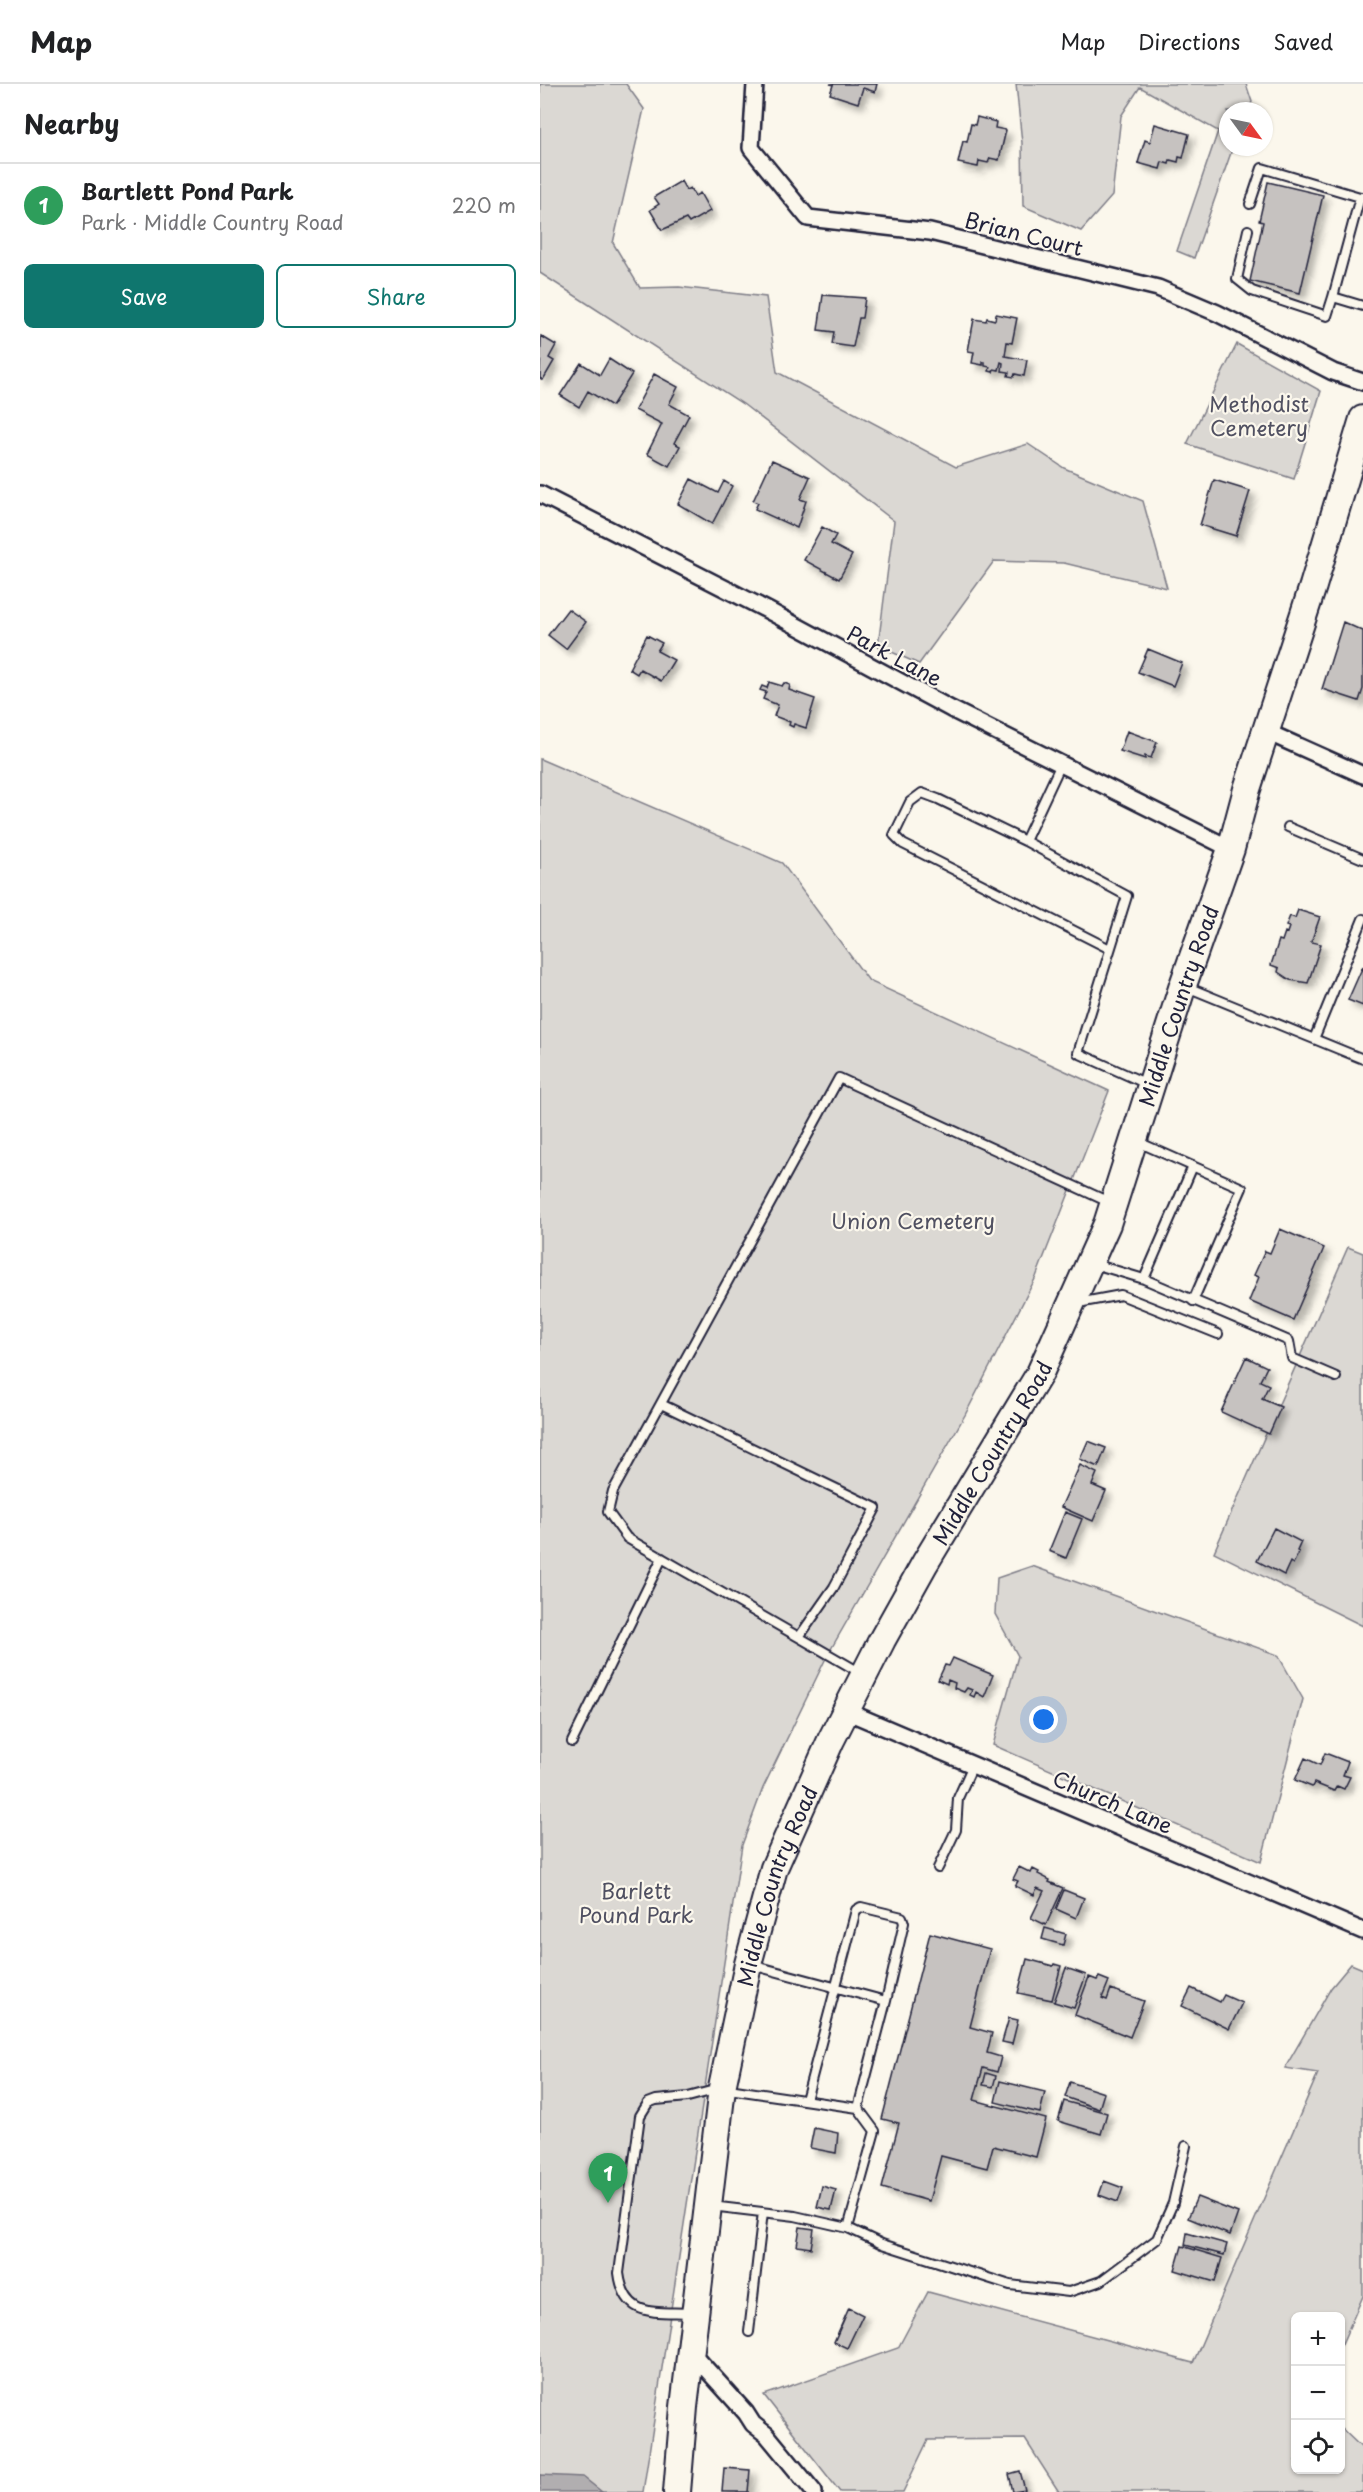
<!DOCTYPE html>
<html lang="en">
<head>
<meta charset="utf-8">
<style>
	body { margin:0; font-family:"Playpen Sans",sans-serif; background:#f6f6f6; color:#202124 }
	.controls { position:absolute; right:18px; bottom:18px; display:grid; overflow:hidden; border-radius:9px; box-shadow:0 2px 4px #0004 }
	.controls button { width:54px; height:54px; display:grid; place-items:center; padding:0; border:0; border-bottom:2px solid #e0e0e0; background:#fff; color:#202124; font:30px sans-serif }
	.compass { position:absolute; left:679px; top:18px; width:54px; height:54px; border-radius:50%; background:#fff; box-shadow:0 2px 4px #0004; rotate:123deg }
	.you { position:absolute; left:504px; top:1636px; width:21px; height:21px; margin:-15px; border:4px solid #fff; border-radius:50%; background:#1a73e8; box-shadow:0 0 0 9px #1a73e833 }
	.badge { display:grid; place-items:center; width:39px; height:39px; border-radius:50%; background:#0f766e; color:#fff; font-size:20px; font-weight:700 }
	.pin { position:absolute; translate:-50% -50px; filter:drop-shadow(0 2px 3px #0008) }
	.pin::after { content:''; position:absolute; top:32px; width:21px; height:18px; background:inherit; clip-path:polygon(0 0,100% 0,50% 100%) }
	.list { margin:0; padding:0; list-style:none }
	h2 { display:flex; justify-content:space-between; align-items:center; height:78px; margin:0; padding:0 24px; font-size:26px }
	h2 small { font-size:20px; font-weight:400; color:#757577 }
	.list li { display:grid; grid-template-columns:39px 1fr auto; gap:18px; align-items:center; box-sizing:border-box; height:84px; padding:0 24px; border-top:2px solid #e0e0e0 }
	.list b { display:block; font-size:22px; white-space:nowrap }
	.list p { margin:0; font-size:20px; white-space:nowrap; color:#757577 }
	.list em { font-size:20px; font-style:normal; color:#757577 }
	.actions { display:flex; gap:12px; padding:18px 24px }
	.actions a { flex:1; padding:14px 0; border:2px solid #0f766e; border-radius:9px; text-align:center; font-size:21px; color:#0f766e }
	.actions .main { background:#0f766e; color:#fff }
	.icon { flex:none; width:33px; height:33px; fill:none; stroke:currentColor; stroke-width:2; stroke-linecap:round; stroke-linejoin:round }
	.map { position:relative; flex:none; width:823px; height:2408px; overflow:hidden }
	header { display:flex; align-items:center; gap:36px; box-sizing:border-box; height:84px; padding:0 30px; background:#fff; border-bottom:2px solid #e0e0e0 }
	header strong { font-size:28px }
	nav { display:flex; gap:33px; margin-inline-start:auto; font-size:21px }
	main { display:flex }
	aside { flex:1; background:#fff }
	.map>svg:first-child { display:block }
	.green { fill:#dbd8d3; stroke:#7e7d87; stroke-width:1.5 }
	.water { fill:#b1aeb0; stroke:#787681; stroke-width:1.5 }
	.building { fill:#c6c2c0; stroke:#22223b; stroke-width:1.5; filter:url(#shadow) }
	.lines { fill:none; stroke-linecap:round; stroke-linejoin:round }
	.lane-casing { stroke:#22223b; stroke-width:12 }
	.street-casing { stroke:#22223b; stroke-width:20 }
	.primary-casing { stroke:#22223b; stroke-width:30 }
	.lane { stroke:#fbf7ec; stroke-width:8 }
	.street { stroke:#fbf7ec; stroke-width:15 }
	.primary { stroke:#fbf7ec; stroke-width:26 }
	.labels { text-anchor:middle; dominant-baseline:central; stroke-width:4.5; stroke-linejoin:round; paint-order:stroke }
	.street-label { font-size:21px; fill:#22223b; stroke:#fbf7ec }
	.park-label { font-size:21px; fill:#505061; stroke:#fbf7ec }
</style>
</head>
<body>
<header>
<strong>Map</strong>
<nav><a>Map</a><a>Directions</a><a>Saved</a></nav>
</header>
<main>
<aside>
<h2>Nearby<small></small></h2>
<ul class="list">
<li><span class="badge" style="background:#2e9e5b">1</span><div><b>Bartlett Pond Park</b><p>Park · Middle Country Road</p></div><em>220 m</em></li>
</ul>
<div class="actions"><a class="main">Save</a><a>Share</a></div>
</aside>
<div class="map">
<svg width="823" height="2408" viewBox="0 0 823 2408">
	<defs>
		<filter id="shadow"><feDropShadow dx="5.5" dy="5.5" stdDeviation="3" flood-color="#0004"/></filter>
	</defs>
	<rect width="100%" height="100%" fill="#fbf7ec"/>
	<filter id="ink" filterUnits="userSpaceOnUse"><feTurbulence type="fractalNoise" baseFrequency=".0167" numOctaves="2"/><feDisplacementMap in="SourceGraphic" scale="12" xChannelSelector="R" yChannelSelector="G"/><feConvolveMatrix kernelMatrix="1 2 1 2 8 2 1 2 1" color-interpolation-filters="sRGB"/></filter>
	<g filter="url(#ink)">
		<path class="green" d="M 0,0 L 86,0 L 104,25 L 73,159 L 100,204 L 139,203 L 226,213 L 237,288 L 416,383 L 488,360 L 524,384 L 603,417 L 627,504 L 524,479 L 454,477 L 379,580 L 338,562 L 354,437 L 203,320 L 0,189 Z
			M 476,0 L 706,0 L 712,18 L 708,27 L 688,27 L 688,63 L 693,63 L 654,174 L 637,167 L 678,47 L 600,3 L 581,32 L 572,112 L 541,147 L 483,122 L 482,59 Z
			M 697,260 L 781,307 L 754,395 L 647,360 Z
			M 0,675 L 242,779 L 329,897 L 569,1007 L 496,1193 L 425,1331 L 287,1572 L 223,1704 L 202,1761 L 103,2408 L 61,2408 L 0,2394 Z
			M 808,1163 L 823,1169 L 823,1542 L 674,1468 Z
			M 492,1482 L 738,1571 L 763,1615 L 721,1778 L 453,1661 L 478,1572 L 455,1530 L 457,1494 Z
			M 811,1880 L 823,1885 L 823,2212 L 801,2262 L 800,2232 L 756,2232 L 756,2386 L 800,2386 L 801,2344 L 823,2365 L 823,2408 L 519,2408 L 485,2355 L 388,2356 L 363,2408 L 300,2408 L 224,2311 L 358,2264 L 388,2208 L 653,2279 L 778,1989 L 745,1984 L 791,1904 Z"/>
		<path class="water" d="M 0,2391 L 43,2393 L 62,2408 L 0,2408 Z"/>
		<path class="building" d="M 290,0 L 337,0 L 335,8 L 323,4 L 318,19 L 290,10 L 293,1 Z
			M 437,33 L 456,38 L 455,44 L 466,46 L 459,76 L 450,74 L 448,79 L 439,77 L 438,83 L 418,79 L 423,57 L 427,58 L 431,40 L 435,41 Z
			M 615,40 L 649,50 L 643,74 L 639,73 L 638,78 L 630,76 L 629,80 L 622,78 L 620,85 L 598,79 L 605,56 L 610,58 Z
			M 141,97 L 146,106 L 150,104 L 155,112 L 160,109 L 170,127 L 149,139 L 146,135 L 122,146 L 110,126 L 119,120 L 114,113 Z
			M 728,98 L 783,111 L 760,209 L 710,197 L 723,138 L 719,137 Z
			M 283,211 L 325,214 L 322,234 L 319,234 L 313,263 L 292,260 L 294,248 L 278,246 Z
			M 456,230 L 477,234 L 472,259 L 467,258 L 465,272 L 487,276 L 484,292 L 475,290 L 474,293 L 468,292 L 469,288 L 462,287 L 463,279 L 461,278 L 459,286 L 454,285 L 453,288 L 449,287 L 450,283 L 445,282 L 445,278 L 443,278 L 443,281 L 432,279 L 434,268 L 428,267 L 434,235 L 446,237 L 447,234 L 455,236 Z
			M 1,252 L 16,261 L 9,274 L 14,277 L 3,296 L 0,294 Z
			M 69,275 L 92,290 L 72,322 L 48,307 L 39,323 L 20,311 L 41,279 L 60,291 Z
			M 114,290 L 138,303 L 129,320 L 149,331 L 134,359 L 140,362 L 129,382 L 107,370 L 122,340 L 95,326 Z
			M 232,376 L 270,393 L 260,415 L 266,417 L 257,444 L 215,425 L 218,419 L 213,417 Z
			M 151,395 L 178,409 L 184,397 L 192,402 L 172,440 L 138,420 Z
			M 674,396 L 710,407 L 696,452 L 660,441 Z
			M 282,443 L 296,451 L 291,460 L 312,471 L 299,495 L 264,476 Z
			M 28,525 L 46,538 L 26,565 L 8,551 Z
			M 803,538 L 823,547 L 823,605 L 819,617 L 782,605 Z
			M 107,551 L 122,559 L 117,567 L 134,576 L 121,597 L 100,585 L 97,590 L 89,585 Z
			M 608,565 L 642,579 L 633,602 L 598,588 Z
			M 229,598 L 242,602 L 244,599 L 250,601 L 249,606 L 275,615 L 266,644 L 254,640 L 253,643 L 249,641 L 250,638 L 234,632 L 238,621 L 223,615 L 226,608 L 220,606 L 222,602 L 227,604 Z
			M 587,647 L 617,658 L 611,674 L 605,672 L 605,675 L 580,667 Z
			M 758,826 L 780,833 L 771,858 L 781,860 L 768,899 L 750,896 L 738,888 L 739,884 L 731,881 L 739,856 L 742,857 L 745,848 L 747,849 L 749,843 L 746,842 L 750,832 L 755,834 Z
			M 823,882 L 823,922 L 808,916 Z
			M 740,1145 L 784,1164 L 753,1236 L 709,1217 L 719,1193 L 714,1191 L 725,1167 L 730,1169 Z
			M 706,1273 L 727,1283 L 720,1297 L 729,1301 L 722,1315 L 741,1323 L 729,1350 L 681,1328 Z
			M 548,1357 L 566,1364 L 558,1383 L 540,1375 Z
			M 540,1381 L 557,1389 L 552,1401 L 566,1407 L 553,1437 L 521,1423 Z
			M 525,1428 L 542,1435 L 526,1474 L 509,1467 Z
			M 734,1444 L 761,1458 L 757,1467 L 759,1468 L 753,1480 L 750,1478 L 744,1491 L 717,1477 Z
			M 413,1574 L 453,1591 L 444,1613 L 436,1608 L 434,1613 L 430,1611 L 432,1606 L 427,1604 L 424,1608 L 414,1604 L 415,1599 L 408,1596 L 407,1600 L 398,1596 L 405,1581 L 409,1582 Z
			M 785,1669 L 808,1678 L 803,1691 L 810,1693 L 804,1705 L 797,1702 L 794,1707 L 774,1699 L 772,1703 L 755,1696 L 765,1674 L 780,1681 Z
			M 479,1783 L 491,1789 L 493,1785 L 499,1788 L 498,1790 L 510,1796 L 509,1798 L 523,1804 L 506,1841 L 491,1834 L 504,1807 L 497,1804 L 494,1811 L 475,1802 L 478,1797 L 473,1795 Z
			M 524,1806 L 544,1814 L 536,1834 L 516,1825 Z
			M 505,1844 L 526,1850 L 523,1861 L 502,1855 Z
			M 390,1849 L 450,1865 L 430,1943 L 452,1949 L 447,1969 L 461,1973 L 457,1988 L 443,1984 L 434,2016 L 506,2035 L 496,2073 L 453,2062 L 447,2084 L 401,2072 L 389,2117 L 342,2104 L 359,2039 L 342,2035 Z
			M 487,1875 L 513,1882 L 514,1880 L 521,1882 L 512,1916 L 478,1909 Z
			M 526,1884 L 546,1891 L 534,1924 L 514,1918 Z
			M 549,1893 L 557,1896 L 559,1893 L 569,1897 L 562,1914 L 567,1916 L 571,1905 L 604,1917 L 590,1953 L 535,1931 Z
			M 651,1904 L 680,1918 L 684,1911 L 702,1919 L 689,1945 L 642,1922 Z
			M 469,1934 L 478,1936 L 472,1960 L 462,1958 Z
			M 446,1989 L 456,1992 L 453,2003 L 443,2001 Z
			M 460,1997 L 505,2008 L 500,2029 L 455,2018 Z
			M 530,1998 L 564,2009 L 559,2025 L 525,2013 Z
			M 524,2017 L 567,2029 L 561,2050 L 518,2037 Z
			M 274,2044 L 298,2049 L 296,2069 L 270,2064 Z
			M 564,2097 L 583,2104 L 578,2118 L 559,2111 Z
			M 282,2102 L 296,2106 L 291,2126 L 277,2123 Z
			M 657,2113 L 698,2129 L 690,2151 L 648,2134 Z
			M 260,2143 L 274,2145 L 271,2164 L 257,2162 Z
			M 647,2149 L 687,2160 L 684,2171 L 645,2161 Z
			M 642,2162 L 682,2174 L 675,2198 L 635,2186 Z
			M 309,2224 L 323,2231 L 307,2264 L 294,2258 Z
			M 184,2384 L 210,2386 L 208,2408 L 182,2408 Z
			M 480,2387 L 485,2406 L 473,2408 L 469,2390 Z"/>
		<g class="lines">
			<defs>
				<path id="lane" d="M 823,113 L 820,113 L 793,213 L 823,222
					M 710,120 L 722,84 L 820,113
					M 708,146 L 697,195 L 712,207 L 787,232 L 793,213
					M 521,680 L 485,757 L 587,812 L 538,969 L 607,1000
					M 748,743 L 823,775
					M 485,757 L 398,715 L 382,709 L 370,718 L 354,751 L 363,760 L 570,865
					M 647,903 L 823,975
					M 774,955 L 823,835
					M 598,1058 L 702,1104 L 653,1217
					M 554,1180 L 604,1195 L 749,1257 L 752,1274 L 796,1293
					M 604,1195 L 653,1082
					M 538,1219 L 581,1211 L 678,1250
					M 121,1320 L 336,1424 L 294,1503 L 259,1553
					M 321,1589 L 87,1454 L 68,1428 L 73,1407 L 299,994 L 571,1119
					M 32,1658 L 122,1474
					M 398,1784 L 416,1746 L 418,1714 L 433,1681
					M 266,2016 L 316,1826 L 321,1823 L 362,1833 L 364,1839 L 346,1917
					M 171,2122 L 255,2132 L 308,2144 L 335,2047 L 318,2024
					M 308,2144 L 342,2160 L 470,2201 L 529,2208 L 561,2197 L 617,2155 L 633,2119 L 646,2062
					M 151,2229 C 114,2227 85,2235 79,2189 L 100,2032 L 108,2019 L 116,2016 L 148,2013 L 182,2004 L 318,2024 L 346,1917 L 212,1881
					M 209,2248 L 223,2128"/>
				<path id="street" d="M 215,0 L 211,64 L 268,134 L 390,148 L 618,204 L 677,229 L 793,288 L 823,298
					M 0,410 L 229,527 L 411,625 L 691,765
					M 727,648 L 823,691
					M 306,1627 L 823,1847
					M 151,2268 L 206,2329 L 213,2340 L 227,2351 L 274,2408"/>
				<g id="primary">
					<path id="s1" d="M 137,2408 L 144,2323 L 182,2004 L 208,1880 L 234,1784 L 291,1656 L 342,1556 L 385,1479 L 500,1289 L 567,1140 L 643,901 L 691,765 L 707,705 L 773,502 L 823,335"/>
				</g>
			</defs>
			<use href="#lane" class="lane-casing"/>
			<use href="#street" class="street-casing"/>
			<use href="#primary" class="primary-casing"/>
			<use href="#lane" class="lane"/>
			<use href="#street" class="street"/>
			<use href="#primary" class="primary"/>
		</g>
	</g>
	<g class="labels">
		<g class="street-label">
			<text transform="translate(484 149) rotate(14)">Brian Court</text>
			<text transform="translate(355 571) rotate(28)">Park Lane</text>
			<text stroke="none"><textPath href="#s1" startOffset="1588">Middle Country Road</textPath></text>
			<text stroke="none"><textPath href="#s1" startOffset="1102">Middle Country Road</textPath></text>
			<text transform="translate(573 1717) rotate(23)">Church Lane</text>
			<text stroke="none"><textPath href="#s1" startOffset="616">Middle Country Road</textPath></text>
		</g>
		<g class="park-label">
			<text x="719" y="319">Methodist<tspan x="719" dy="24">Cemetery</tspan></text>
			<text x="373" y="1136">Union Cemetery</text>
			<text x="96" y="1806">Barlett<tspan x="96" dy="24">Pound Park</tspan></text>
		</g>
	</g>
</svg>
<div class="controls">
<button>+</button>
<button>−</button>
<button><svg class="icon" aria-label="locate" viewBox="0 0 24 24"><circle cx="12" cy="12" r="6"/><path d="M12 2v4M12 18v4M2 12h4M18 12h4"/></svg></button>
</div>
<svg class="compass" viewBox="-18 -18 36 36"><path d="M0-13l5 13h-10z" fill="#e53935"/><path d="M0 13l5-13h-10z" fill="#757577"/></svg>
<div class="you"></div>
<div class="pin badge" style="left:68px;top:2119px;background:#2e9e5b">1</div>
</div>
</main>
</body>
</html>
